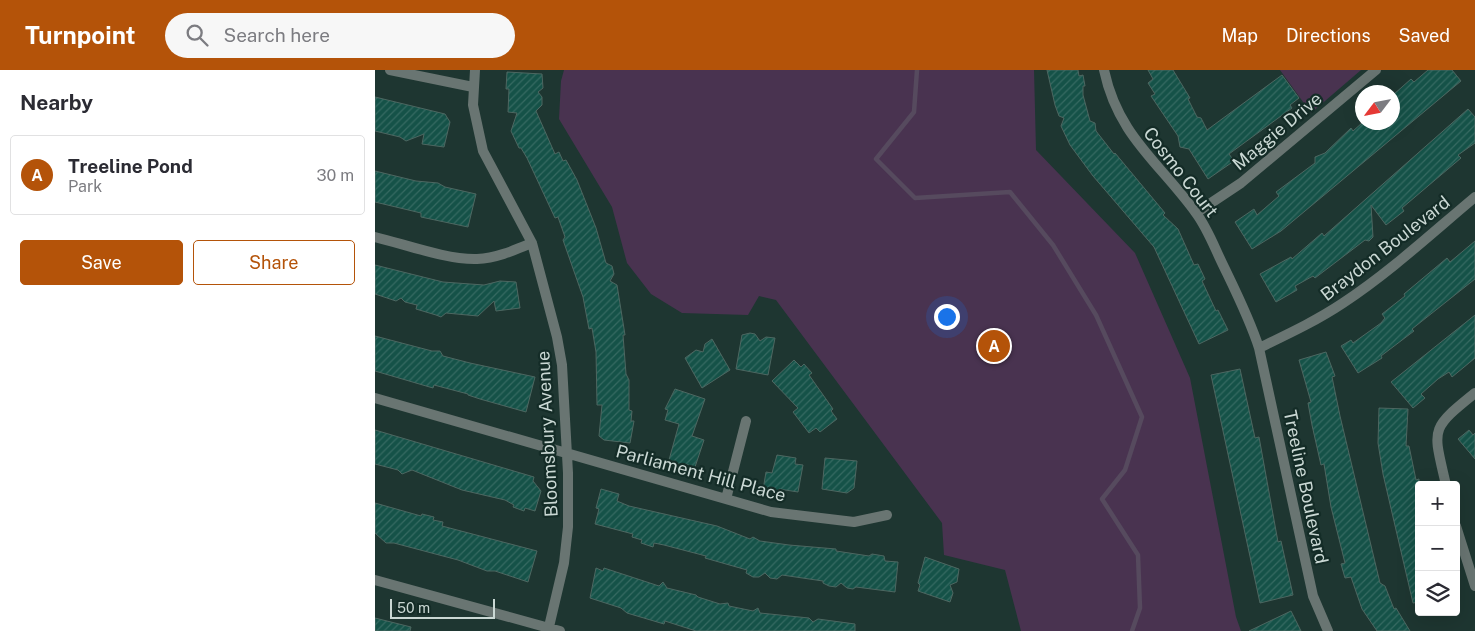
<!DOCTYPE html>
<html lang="en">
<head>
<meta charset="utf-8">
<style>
	body { margin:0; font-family:"Public Sans",sans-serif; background:#f7f7f7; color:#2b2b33 }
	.controls { position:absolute; right:15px; bottom:15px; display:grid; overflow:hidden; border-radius:5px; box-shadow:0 5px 20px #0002 }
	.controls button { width:45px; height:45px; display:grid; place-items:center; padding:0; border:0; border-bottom:1px solid #e1e1e2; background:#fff; color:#2b2b33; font:25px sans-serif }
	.compass { position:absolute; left:980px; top:15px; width:45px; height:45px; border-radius:50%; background:#fff; box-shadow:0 5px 20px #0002; rotate:238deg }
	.scale { position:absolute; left:15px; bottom:12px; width:105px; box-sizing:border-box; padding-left:5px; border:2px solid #cad8d4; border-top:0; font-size:14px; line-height:18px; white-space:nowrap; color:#cad8d4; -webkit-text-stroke:4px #142c27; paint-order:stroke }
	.you { position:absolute; left:571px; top:246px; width:18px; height:18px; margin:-12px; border:4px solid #fff; border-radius:50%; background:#1a73e8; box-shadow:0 0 0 8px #1a73e833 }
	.badge { display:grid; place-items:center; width:32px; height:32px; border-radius:50%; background:#b45309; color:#fff; font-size:16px; font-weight:700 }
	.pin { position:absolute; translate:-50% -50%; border:2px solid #fff; box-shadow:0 1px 5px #0006 }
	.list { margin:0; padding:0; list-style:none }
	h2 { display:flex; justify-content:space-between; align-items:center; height:65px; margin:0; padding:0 20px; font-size:21px }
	h2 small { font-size:16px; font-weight:400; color:#7c7c81 }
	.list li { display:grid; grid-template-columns:32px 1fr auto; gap:15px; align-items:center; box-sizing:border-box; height:80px; margin:0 10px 10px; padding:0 10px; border:1px solid #e1e1e2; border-radius:5px }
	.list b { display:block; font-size:19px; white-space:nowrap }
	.list p { margin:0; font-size:16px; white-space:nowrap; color:#7c7c81 }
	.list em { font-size:16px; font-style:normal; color:#7c7c81 }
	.actions { display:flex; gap:10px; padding:15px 20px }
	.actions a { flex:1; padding:11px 0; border:1px solid #b45309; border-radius:5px; text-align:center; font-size:18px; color:#b45309 }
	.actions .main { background:#b45309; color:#fff }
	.icon { flex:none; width:28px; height:28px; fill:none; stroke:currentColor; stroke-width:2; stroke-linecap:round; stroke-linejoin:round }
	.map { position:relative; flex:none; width:1100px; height:561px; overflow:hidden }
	header { display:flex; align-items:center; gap:30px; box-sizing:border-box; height:70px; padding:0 25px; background:#b45309; color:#fff }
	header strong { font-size:24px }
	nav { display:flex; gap:28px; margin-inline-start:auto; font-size:18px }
	.search { width:350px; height:45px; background:#f7f7f7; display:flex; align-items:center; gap:12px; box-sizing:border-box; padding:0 18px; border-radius:28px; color:#7c7c81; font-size:19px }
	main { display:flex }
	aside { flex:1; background:#fff }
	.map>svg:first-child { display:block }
	.green { fill:#493350 }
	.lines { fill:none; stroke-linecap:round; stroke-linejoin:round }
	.stream { stroke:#564a5e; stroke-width:4.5 }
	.building { fill:url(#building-hatch); stroke:#4d6761 }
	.street { stroke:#697572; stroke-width:10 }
	.labels { text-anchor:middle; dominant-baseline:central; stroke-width:4.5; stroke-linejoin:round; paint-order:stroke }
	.street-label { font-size:18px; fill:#cad8d4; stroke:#142c27 }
</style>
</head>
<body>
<header>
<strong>Turnpoint</strong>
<div class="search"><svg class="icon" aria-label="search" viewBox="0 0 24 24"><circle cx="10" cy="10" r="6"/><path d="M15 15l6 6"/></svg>Search here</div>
<nav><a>Map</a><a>Directions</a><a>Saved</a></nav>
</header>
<main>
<aside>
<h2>Nearby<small></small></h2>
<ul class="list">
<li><span class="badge">A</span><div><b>Treeline Pond</b><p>Park</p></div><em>30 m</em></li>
</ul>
<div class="actions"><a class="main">Save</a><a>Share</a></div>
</aside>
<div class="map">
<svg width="1100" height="561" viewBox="0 0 1100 561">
	<defs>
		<pattern id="building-hatch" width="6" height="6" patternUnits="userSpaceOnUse" patternTransform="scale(1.25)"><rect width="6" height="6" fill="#155248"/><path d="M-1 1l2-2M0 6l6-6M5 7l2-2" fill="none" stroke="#366a62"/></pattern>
	</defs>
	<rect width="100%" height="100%" fill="#1e3631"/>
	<path class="green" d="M 189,0 L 659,0 L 661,80 L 760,183 L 815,308 L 861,547 L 866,561 L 646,561 L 630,500 L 569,485 L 567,453 L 401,230 L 384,226 L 373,245 L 307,243 L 276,224 L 252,193 L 237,137 L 184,49 L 186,11 Z
		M 905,0 L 986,0 L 936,43 Z"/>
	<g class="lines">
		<path class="stream" d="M 542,0 L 539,42 L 501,89 L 540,128 L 635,122 L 678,175 L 721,245 L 767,347 L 750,400 L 727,429 L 763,485 L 765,538 L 757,561"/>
	</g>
	<path class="building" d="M 672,0 L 703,0 L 704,6 L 708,5 L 710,16 L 708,16 L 708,25 L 715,51 L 720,53 L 721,61 L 739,84 L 740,83 L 790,143 L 788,145 L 803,159 L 819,195 L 823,194 L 830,209 L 827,211 L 841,241 L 843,240 L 853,260 L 824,274 L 779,177 L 718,106 L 695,75 L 686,56 L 689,48 L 684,46 L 680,35 Z
		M 773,0 L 798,0 L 815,28 L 813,29 L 822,47 L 826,48 L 832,60 L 907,5 L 924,28 L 915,35 L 917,38 L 854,84 L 859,91 L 833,109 L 814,79 L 805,77 L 803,66 L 776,26 L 780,24 L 773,13 L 778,9 Z
		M 1053,0 L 1077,0 L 1086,11 L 906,161 L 877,179 L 860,152 L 879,139 L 882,145 L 904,126 L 901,122 L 940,93 L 940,87 L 950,83 L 976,58 L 978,61 L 988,52 L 1018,52 L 1018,25 L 1036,9 L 1039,12 Z
		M 132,2 L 167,4 L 168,18 L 163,22 L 167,27 L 167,35 L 161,41 L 180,84 L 184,82 L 188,91 L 191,90 L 202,110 L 221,158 L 231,193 L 237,196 L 239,204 L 235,211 L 242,215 L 250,265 L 248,265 L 251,304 L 254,310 L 254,340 L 257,341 L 256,351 L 259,351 L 255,373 L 229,370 L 224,366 L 227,335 L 222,335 L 221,282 L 217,258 L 214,259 L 208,227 L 188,170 L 190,167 L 183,147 L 180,148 L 152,88 L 146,78 L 144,78 L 136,61 L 142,43 L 133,42 L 134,19 L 131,19 Z
		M 0,27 L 70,44 L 75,52 L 69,77 L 47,74 L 49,64 L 31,71 L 25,67 L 0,61 Z
		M 1093,39 L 1100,47 L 1100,73 L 1083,85 L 1086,88 L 1027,138 L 1029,141 L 1011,155 L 996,135 L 998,167 L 994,171 L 990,170 L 940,208 L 938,206 L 920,216 L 922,220 L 901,232 L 885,204 L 916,187 L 917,189 L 947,163 L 949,166 Z
		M 0,101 L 41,111 L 63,113 L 70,117 L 101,124 L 93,157 L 46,147 L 46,143 L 0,132 Z
		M 1100,171 L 1100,209 L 1037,259 L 1039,261 L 1006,286 L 1007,288 L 983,303 L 966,276 L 976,270 L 978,273 L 1006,253 L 1010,248 L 1007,244 L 1030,226 L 1029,224 L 1072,188 L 1075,192 Z
		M 0,195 L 68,212 L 109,215 L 125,211 L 141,212 L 145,238 L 121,241 L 119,231 L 103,246 L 71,243 L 66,247 L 61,245 L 41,239 L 42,235 L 30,232 L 26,228 L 21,231 L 0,224 Z
		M 1100,245 L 1100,288 L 1077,307 L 1074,302 L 1063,309 L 1046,324 L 1050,328 L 1038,338 L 1016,312 Z
		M 375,263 L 380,264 L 385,271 L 391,267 L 400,268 L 393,305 L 361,299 L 367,265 Z
		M 0,266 L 57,281 L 65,281 L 68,286 L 95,293 L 160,307 L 151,342 L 105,329 L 93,325 L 93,324 L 59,315 L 58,318 L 0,301 Z
		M 337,269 L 355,300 L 327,318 L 310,288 L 321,280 L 328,282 L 330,274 Z
		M 951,282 L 960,306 L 957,307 L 965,346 L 1005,513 L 1010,516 L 1019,539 L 1021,538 L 1035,561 L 1002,561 L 987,539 L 976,507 L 970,508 L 966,494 L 970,493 L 956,437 L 949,394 L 946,395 L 937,355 L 933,333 L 936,332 L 924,290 Z
		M 419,290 L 426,297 L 429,294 L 437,303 L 434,305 L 458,339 L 456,341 L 462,349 L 445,362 L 441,358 L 434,363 L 418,342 L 423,338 L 397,311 Z
		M 865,299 L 880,368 L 884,367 L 903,472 L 906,471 L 918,525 L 885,533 L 836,305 Z
		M 300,319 L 330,329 L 317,366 L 329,370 L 320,397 L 310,394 L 310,397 L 294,390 L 304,354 L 290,350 L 293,340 L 290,339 Z
		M 1004,338 L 1033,339 L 1031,376 L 1034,376 L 1041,410 L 1044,409 L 1044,532 L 1038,533 L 1008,404 L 1003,373 Z
		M 0,360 L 159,407 L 158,411 L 166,421 L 160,441 L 150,438 L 149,441 L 138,437 L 139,435 L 130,430 L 87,420 L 37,400 L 27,404 L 23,400 L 0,394 Z
		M 1094,360 L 1098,365 L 1100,363 L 1100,389 L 1083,369 Z
		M 402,385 L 421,388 L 420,394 L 428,395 L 423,422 L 404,419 L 404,422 L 388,420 L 391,402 L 397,403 Z
		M 450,388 L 482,391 L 479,418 L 472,423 L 447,419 Z
		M 226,419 L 244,424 L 242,431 L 254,436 L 342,456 L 375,469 L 378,467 L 385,471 L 414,475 L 461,479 L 461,481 L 494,486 L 497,484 L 509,486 L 510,491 L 523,492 L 520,522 L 481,517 L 478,519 L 472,518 L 466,513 L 461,517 L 454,516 L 448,513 L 448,511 L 407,505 L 402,509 L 395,508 L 390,503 L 384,507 L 378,507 L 371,503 L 372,500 L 330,488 L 331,486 L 289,475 L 279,473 L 278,477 L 266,473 L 267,470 L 257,467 L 258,464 L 220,454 L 224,439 L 221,438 Z
		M 0,433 L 46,446 L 47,444 L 59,447 L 58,450 L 68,452 L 67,456 L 162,481 L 153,512 L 120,501 L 112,501 L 83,490 L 19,473 L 11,473 L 0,463 Z
		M 550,487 L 584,499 L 582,512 L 575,515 L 578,523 L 575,532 L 543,521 L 545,515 L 543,513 Z
		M 221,498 L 228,501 L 229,498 L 284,516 L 288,512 L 292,518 L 321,525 L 323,527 L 345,534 L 353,533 L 354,536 L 378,541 L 383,538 L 385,543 L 434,548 L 438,552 L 443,549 L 480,554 L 480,561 L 321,561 L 290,551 L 289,554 L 252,543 L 246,538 L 215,528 Z
		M 916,541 L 926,561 L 874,561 Z
		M 0,548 L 36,557 L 35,561 L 0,561 Z"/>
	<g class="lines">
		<path class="street" d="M 15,0 L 98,17
			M 100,0 L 98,35 L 108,81 L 157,173 L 182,267 L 187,295 L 193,403 L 193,457 L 189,493 L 173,561
			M 729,0 C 743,66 784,92 821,143 C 833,159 840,179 849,197 C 862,224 875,250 884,278 L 938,526 L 953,561
			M 821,143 L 866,113 L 1001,0
			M 0,167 C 29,174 73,190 102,189 C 122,188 140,180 157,173
			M 884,278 C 913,264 941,251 968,233 C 1015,202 1057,163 1100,127
			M 0,328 L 396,442 L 479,452 L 512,445
			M 1071,415 C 1058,358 1054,360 1100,323
			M 351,429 L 371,351
			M 1081,456 L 1100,516
			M 0,510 L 185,561"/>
	</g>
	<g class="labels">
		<g class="street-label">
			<text transform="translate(902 61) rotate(-40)">Maggie Drive</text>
			<text transform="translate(806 102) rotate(52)">Cosmo Court</text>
			<text transform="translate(1010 178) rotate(-38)">Braydon Boulevard</text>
			<text transform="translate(172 364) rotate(-93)">Bloomsbury Avenue</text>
			<text transform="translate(326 403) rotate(15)">Parliament Hill Place</text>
			<text transform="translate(931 417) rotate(78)">Treeline Boulevard</text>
		</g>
	</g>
</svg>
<div class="controls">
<button>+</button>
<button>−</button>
<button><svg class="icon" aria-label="layers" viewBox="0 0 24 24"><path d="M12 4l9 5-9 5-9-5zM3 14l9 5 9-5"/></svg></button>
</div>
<svg class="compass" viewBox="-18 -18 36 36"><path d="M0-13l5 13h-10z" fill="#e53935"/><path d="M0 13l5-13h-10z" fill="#7c7c81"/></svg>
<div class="scale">50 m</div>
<div class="you"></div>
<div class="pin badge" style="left:619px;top:276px">A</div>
</div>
</main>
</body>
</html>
